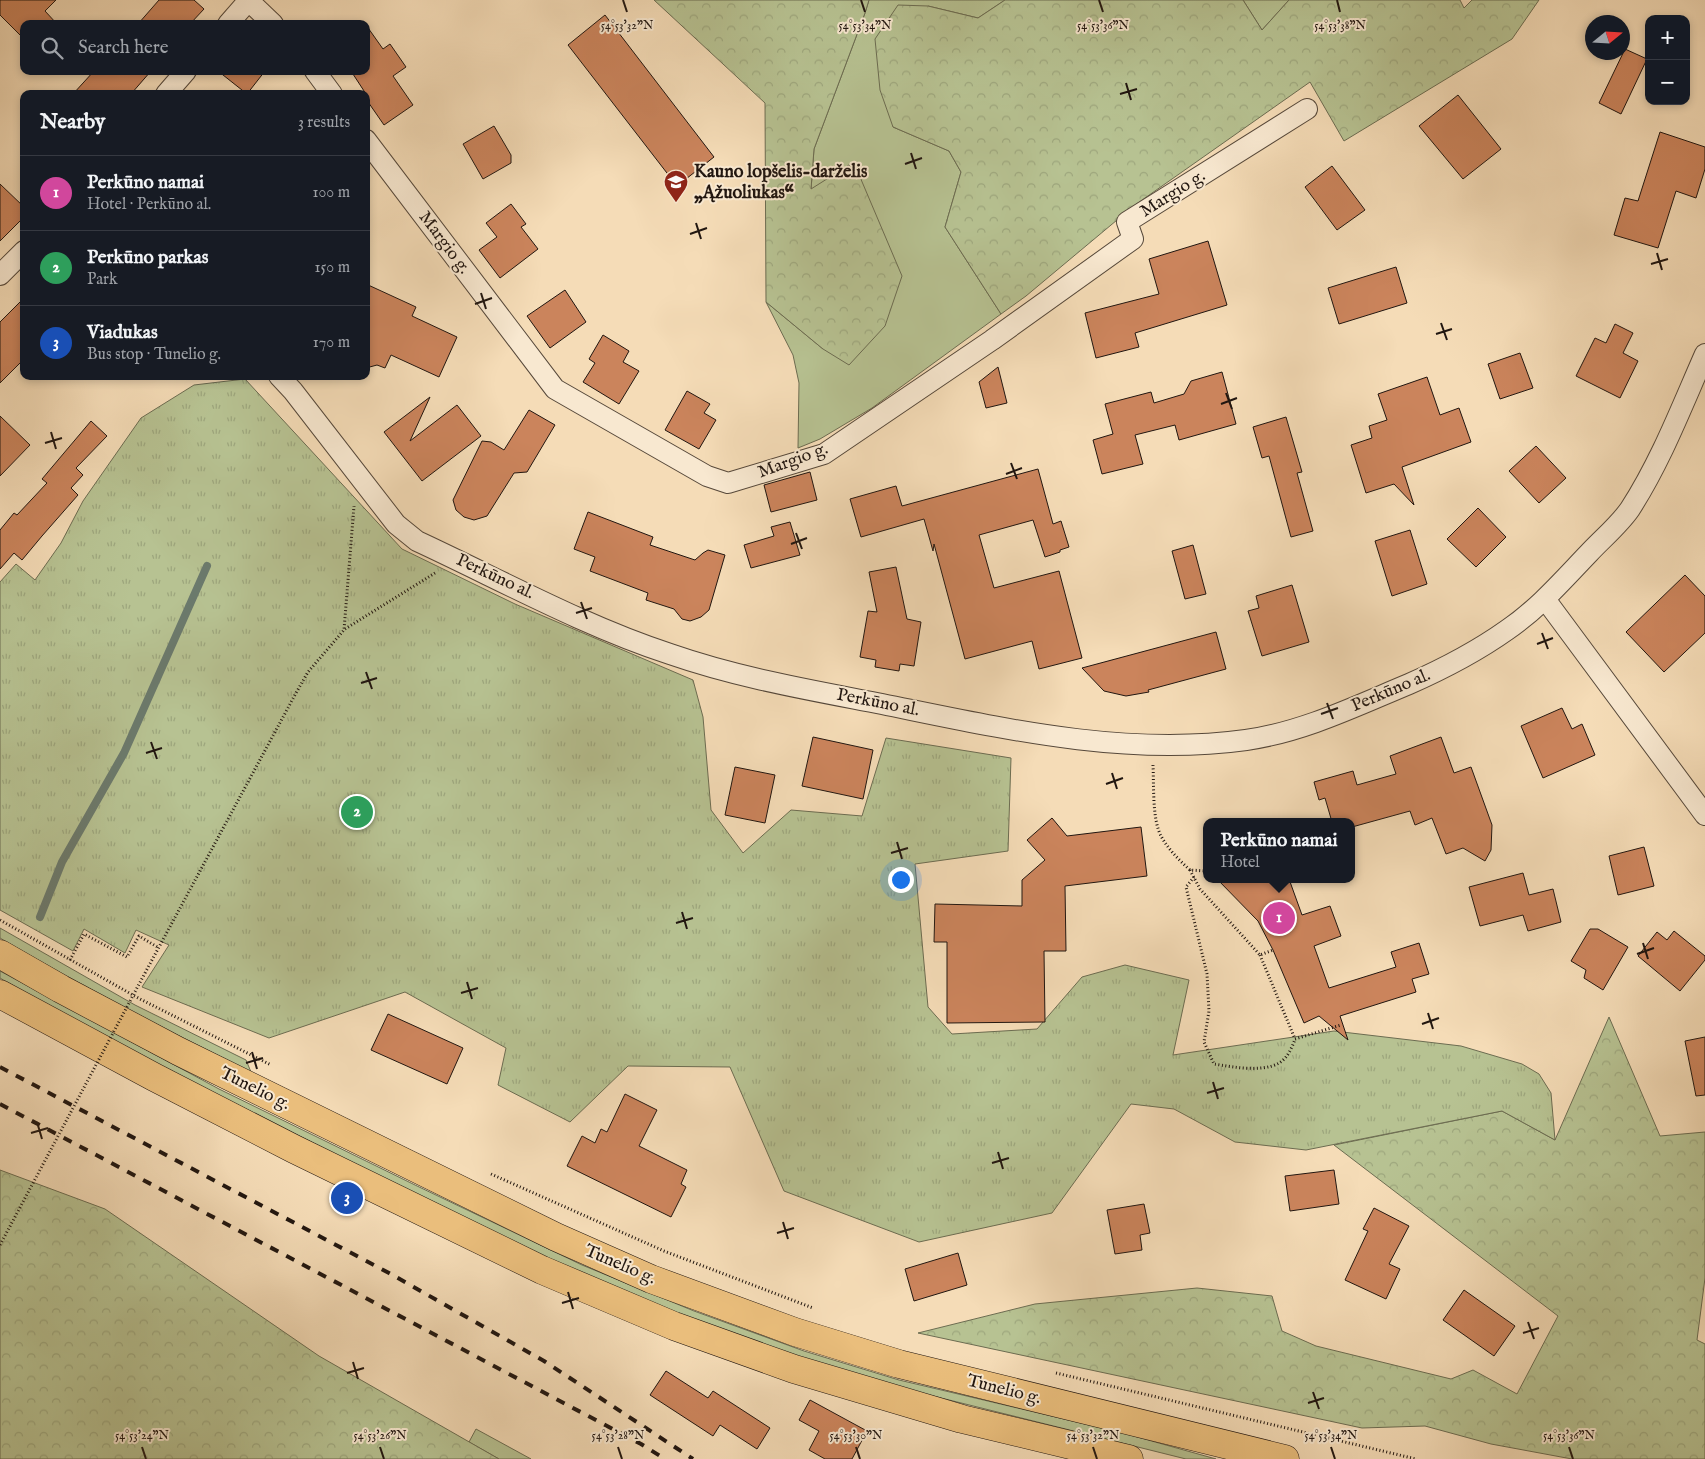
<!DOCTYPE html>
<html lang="en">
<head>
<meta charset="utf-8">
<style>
	body { margin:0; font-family:"IM FELL English",serif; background:#20242c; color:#f1f3f6 }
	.controls { position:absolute; right:15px; top:15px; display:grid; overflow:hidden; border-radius:10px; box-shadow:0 2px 8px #0003 }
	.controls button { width:45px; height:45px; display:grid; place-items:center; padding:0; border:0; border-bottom:1px solid #363941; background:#171b24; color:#f1f3f6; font:25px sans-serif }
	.compass { position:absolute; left:1585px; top:15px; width:45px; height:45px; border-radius:50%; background:#171b24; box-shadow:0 2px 8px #0003; rotate:72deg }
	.you { position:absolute; left:900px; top:879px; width:18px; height:18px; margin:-12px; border:4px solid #fff; border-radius:50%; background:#1a73e8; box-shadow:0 0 0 8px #1a73e833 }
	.badge { display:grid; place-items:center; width:32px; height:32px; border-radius:50%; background:#0f766e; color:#fff; font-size:16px; font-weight:700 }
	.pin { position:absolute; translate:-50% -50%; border:2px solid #fff; box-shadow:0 1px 5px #0006 }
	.popup { position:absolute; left:1203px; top:818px; width:152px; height:65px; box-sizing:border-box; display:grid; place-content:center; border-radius:10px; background:#171b24; filter:drop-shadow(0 1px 4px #0005); font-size:16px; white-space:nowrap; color:#9ea1a6 }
	.popup b { font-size:19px; color:#f1f3f6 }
	.popup::after { content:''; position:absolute; left:50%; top:100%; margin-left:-10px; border:10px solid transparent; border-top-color:#171b24 }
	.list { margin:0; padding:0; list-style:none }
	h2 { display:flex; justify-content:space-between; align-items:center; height:65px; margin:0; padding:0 20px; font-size:21px }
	h2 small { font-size:16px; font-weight:400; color:#9ea1a6 }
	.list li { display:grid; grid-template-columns:32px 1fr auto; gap:15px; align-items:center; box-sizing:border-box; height:75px; padding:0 20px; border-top:1px solid #363941 }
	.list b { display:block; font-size:19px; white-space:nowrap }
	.list p { margin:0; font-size:16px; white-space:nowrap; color:#9ea1a6 }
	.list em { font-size:16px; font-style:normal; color:#9ea1a6 }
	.icon { flex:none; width:28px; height:28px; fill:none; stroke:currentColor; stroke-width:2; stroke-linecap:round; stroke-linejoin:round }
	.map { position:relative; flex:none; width:1705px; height:1459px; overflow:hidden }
	.search { position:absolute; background:#171b24; box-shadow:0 2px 8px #0003; left:20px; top:20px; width:350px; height:55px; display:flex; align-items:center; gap:12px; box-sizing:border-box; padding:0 18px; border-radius:10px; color:#9ea1a6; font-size:19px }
	.panel { position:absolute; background:#171b24; box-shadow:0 2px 8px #0003; left:20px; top:90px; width:350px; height:290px; border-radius:10px }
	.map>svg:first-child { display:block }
	.green { fill:#b7c292; stroke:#6c6c51 }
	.forest { fill:url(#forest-crowns); stroke:#6c6c51 }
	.park { fill:url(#park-tufts); stroke:#6c6c51 }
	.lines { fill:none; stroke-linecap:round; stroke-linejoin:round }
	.stream { stroke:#6b7a6d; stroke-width:8 }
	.building { fill:#cb845c; stroke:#211610 }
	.minor-casing { stroke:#56483a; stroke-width:22 }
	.primary-casing { stroke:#211610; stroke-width:29 }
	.path { stroke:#211610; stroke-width:3; stroke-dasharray:1 2.5; stroke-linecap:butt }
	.minor { stroke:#f8e8d0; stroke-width:20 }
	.primary { stroke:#eabe7c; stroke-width:28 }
	.rail { stroke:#211610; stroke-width:4; stroke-dasharray:9 9; stroke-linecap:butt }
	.path-bridge { stroke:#211610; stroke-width:3; stroke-dasharray:1 2.5; stroke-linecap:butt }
	.ticks { fill:none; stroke:#211610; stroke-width:2 }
	.labels { text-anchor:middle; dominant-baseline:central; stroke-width:4; stroke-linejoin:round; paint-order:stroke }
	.poi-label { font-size:18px; font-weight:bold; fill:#211610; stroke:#f8e8d0; text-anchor:start }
	.street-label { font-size:18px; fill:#211610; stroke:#f8e8d0 }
	.ticks-label { font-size:12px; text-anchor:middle; fill:#211610; stroke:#f8e8d0; stroke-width:4; stroke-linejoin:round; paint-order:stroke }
</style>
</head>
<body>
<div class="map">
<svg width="1705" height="1459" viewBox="0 0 1705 1459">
	<defs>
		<pattern id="forest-crowns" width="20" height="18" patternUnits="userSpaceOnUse" patternTransform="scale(1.25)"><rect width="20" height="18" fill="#b7c292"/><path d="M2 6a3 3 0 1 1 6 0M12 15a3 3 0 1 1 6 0" fill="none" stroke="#9da67d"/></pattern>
		<pattern id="park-tufts" width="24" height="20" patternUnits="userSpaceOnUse" patternTransform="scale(1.25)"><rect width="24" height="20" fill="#b7c292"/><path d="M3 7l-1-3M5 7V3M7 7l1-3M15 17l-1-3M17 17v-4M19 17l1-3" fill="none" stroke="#9da67d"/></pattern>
	</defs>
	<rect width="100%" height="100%" fill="#f5dcb7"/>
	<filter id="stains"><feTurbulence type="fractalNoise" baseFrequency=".004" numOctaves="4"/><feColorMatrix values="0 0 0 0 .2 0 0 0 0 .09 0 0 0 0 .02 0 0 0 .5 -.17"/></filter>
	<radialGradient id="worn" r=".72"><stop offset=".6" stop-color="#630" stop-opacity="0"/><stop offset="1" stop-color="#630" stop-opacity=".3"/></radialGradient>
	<path class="green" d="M 869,0 L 1005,0 L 978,18 L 928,6 L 893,127 L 949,151 L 961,172 L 945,227 L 1001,314 L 872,408 L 820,439 L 798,448 L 799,383 L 793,355 L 766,302 L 823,349 L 849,165 L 811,190 L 814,149 L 865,13 Z
		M 1243,0 L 1289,0 L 1262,30 Z
		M 0,928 L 135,1005 L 246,1060 L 251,1072 C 166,1030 82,986 0,938 Z
		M 0,971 L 219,1089 L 415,1185 L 582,1265 L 694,1311 L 804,1351 L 899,1380 L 1123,1433 L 1216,1459 L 1186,1459 L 897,1387 L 802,1358 L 691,1319 L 578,1273 L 413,1193 L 97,1034 L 0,978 Z
		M 476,1429 L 531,1459 L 499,1459 L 469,1442 Z"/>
	<path class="forest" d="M 654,0 L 869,0 L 865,13 L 814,149 L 811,189 L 849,165 L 860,177 L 902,276 L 885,326 L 849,365 L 823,349 L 766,302 L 765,103 Z
		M 1005,0 L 1243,0 L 1262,30 L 1289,0 L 1460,0 L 1464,8 L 1472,0 L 1539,0 L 1512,39 L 1344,141 L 1310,82 L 1135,205 L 1026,296 L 1001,314 L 945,227 L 961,172 L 949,151 L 893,127 L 880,90 L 875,39 L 898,5 L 928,6 L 978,18 Z
		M 1609,1017 L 1660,1136 L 1705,1132 L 1705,1278 L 1697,1340 L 1705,1344 L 1705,1459 L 1572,1459 L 1491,1444 L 1425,1426 L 1362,1428 L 918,1333 L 1035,1304 L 1197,1288 L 1272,1296 L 1282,1331 L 1316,1346 L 1451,1379 L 1473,1370 L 1517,1394 L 1558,1316 L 1334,1145 L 1502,1111 L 1555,1140 Z
		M 0,1170 L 105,1209 L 319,1356 L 499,1459 L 0,1459 Z"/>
	<path class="park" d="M 245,379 L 402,549 L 515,604 L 693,680 L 703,717 L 711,810 L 743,853 L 791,810 L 862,816 L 886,738 L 1011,758 L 1008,851 L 915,864 L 928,1007 L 952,1034 L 1037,1029 L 1082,977 L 1125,965 L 1189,980 L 1173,1055 L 1334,1031 L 1461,1046 L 1522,1064 L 1539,1074 L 1551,1093 L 1555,1140 L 1502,1111 L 1306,1150 L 1235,1142 L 1174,1109 L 1131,1104 L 1052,1213 L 919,1242 L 784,1191 L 730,1067 L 628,1066 L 570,1122 L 498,1085 L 506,1048 L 405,992 L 269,1038 L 142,987 L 169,945 L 136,930 L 125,953 L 84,929 L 73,951 L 0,910 L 0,582 L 16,564 L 35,580 L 61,543 L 83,501 L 141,418 L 194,385 Z"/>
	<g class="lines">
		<path class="stream" d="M 40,917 L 62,862 L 124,753 L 207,566"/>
	</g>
	<path class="building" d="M 0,0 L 56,0 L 45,11 L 57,24 L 24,24 L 24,39 L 0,15 Z
		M 159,0 L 194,0 L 204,9 L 190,24 L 138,24 Z
		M 605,15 L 714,157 L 677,186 L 568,45 Z
		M 366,25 L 383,49 L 390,44 L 406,67 L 393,76 L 413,105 L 384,125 L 366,99 L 366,94 L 351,71 L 366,71 Z
		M 1625,49 L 1647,59 L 1621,114 L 1599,103 Z
		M 94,71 L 151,71 L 131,94 L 73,94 Z
		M 218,71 L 265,71 L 247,94 Z
		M 1458,95 L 1501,149 L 1463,179 L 1419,126 Z
		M 494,126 L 511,155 L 511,163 L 483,179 L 463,144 Z
		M 1660,132 L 1705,147 L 1705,169 L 1696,198 L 1676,191 L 1658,248 L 1614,235 L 1625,198 L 1638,201 Z
		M 1332,166 L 1365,210 L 1337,230 L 1305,187 Z
		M 0,184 L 24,207 L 24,217 L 0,241 Z
		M 511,204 L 526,224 L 521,227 L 538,249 L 500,278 L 479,250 L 497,237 L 486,223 Z
		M 1208,241 L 1227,305 L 1135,333 L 1139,347 L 1096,358 L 1085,313 L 1159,294 L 1149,259 Z
		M 1396,267 L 1407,303 L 1339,324 L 1328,288 Z
		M 366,284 L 416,307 L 412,316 L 457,337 L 439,377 L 391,355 L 385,368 L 377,365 L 366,368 Z
		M 565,290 L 586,322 L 550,348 L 527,316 Z
		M 24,298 L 24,359 L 0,383 L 0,322 Z
		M 1615,324 L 1633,333 L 1623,353 L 1638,361 L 1620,398 L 1576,376 L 1595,338 L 1606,343 Z
		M 603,335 L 629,351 L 623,362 L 639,371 L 619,404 L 583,382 L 595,363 L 589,359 Z
		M 1520,353 L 1533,388 L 1500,399 L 1488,364 Z
		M 998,367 L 1007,403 L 986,408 L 979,382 Z
		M 1222,372 L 1236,424 L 1179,440 L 1175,425 L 1135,435 L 1143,464 L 1102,474 L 1093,440 L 1113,434 L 1105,404 L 1151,392 L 1154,403 L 1184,394 L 1191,381 Z
		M 1427,377 L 1440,415 L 1459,408 L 1471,442 L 1402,467 L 1414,505 L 1394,484 L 1366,493 L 1351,445 L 1372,438 L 1369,426 L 1387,420 L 1378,394 Z
		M 687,391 L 710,404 L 704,413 L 716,420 L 699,449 L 665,430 Z
		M 430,397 L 410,441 L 457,405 L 481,436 L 422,481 L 384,432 Z
		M 529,410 L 555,425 L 527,472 L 514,473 L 487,516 L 474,520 L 464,517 L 456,510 L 453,500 L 482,441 L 491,442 L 504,450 Z
		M 0,416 L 30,445 L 0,476 Z
		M 1286,417 L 1302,472 L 1297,473 L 1313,531 L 1291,537 L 1269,456 L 1262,458 L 1253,427 Z
		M 91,421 L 107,436 L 76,468 L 83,475 L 71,488 L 78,495 L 42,536 L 22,560 L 14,553 L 0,569 L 0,530 L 14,513 L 17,515 L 47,483 L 42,479 Z
		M 1536,446 L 1566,478 L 1539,503 L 1509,471 Z
		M 1038,469 L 1053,524 L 1061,521 L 1069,547 L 1060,550 L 1060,552 L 1045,557 L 1033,520 L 979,535 L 994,588 L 1059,571 L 1082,658 L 1039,669 L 1032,641 L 965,659 L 934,544 L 933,551 L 924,519 L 861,537 L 850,499 L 896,486 L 902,506 Z
		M 810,472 L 817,500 L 771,512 L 764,485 Z
		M 1478,508 L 1506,537 L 1476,567 L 1447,539 Z
		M 588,512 L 653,537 L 650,545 L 695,560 L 703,553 L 708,550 L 725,555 L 709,610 L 701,617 L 690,621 L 682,619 L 674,609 L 646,600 L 648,593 L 590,571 L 595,557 L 574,549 Z
		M 790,522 L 800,555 L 751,568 L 744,545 L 774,536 L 771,527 Z
		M 1410,530 L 1427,584 L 1392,596 L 1375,541 Z
		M 1193,545 L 1206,594 L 1185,599 L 1172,551 Z
		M 896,567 L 907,619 L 921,622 L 914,666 L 900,664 L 899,671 L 875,667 L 876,660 L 860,657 L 868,611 L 877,612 L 869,572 Z
		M 1685,575 L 1705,596 L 1705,633 L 1664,672 L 1626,632 Z
		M 1292,585 L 1309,642 L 1262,656 L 1248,611 L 1259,608 L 1256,596 Z
		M 1216,632 L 1226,669 L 1148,690 L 1149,692 L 1126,696 L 1104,691 L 1082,668 Z
		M 1562,708 L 1572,729 L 1582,724 L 1595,755 L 1543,778 L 1521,726 Z
		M 813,737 L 873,750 L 863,799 L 802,786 Z
		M 1441,737 L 1454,773 L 1471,767 L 1492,825 L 1491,850 L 1485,861 L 1463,848 L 1446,854 L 1432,818 L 1415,825 L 1410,811 L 1352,827 L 1352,822 L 1332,822 L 1325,798 L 1319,800 L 1314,782 L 1353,771 L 1357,785 L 1396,774 L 1390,756 Z
		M 735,767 L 775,775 L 765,823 L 725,815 Z
		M 1052,818 L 1067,836 L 1141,827 L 1147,876 L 1065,886 L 1066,951 L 1044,951 L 1045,1022 L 947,1023 L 947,942 L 934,942 L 935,904 L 1022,906 L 1022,880 L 1045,860 L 1027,840 Z
		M 1644,847 L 1654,886 L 1618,895 L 1609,856 Z
		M 1523,873 L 1529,895 L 1553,889 L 1561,922 L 1528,931 L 1523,915 L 1480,926 L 1469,887 Z
		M 1217,879 L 1289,879 L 1302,915 L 1330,906 L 1341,936 L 1314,946 L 1329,988 L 1396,967 L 1391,952 L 1419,943 L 1429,974 L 1412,979 L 1416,992 L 1340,1016 L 1348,1040 L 1319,1016 L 1304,1023 L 1273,950 L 1258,921 Z
		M 1590,929 L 1598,929 L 1628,947 L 1603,990 L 1584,978 L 1586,970 L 1571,961 Z
		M 1674,931 L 1705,956 L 1705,960 L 1680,991 L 1638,956 L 1657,932 L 1667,940 Z
		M 388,1014 L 463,1048 L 447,1084 L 371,1050 Z
		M 1705,1037 L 1705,1095 L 1696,1096 L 1685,1041 Z
		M 625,1094 L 657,1110 L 639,1146 L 687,1170 L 681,1184 L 686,1187 L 671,1217 L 567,1166 L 582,1136 L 595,1143 L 601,1129 L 607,1132 Z
		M 1334,1170 L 1339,1204 L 1290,1211 L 1285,1176 Z
		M 1144,1204 L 1150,1233 L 1140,1235 L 1142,1250 L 1115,1254 L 1107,1210 Z
		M 1374,1208 L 1409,1226 L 1389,1264 L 1400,1269 L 1386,1299 L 1345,1280 L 1368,1231 L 1363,1229 Z
		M 958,1253 L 967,1285 L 914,1301 L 905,1269 Z
		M 1464,1290 L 1515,1326 L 1494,1356 L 1443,1320 Z
		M 666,1371 L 708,1398 L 713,1391 L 770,1428 L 757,1449 L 720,1425 L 713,1436 L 650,1395 Z
		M 810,1400 L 867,1431 L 852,1459 L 825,1459 L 809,1450 L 819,1431 L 799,1420 Z"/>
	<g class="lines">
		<defs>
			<path id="minor" d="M 249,1 L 273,24
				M 228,24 L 249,0
				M 315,71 L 332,94
				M 166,94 L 186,71
				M 366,140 L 555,389 L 707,476 L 728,483 L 824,454 L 992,340 L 1133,239 L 1127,222 L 1307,109
				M 0,275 L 24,251
				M 279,376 L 293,391 L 396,524 L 417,541 C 499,579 584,626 670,654 C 739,678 810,690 882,704 C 1001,728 1124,757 1246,740 C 1303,732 1356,706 1409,684 C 1443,669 1476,652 1507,630 C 1538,609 1563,580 1589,553 C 1602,539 1619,525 1630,509 C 1661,461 1682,406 1705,354
				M 1545,599 L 1705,815"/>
			<path id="primary" d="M 0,954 L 61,989 L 178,1051 L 556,1237 L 651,1279 L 795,1332 L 899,1364 L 1285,1459
				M 0,994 L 154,1077 L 294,1149 L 542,1270 L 674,1326 L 794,1369 L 962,1419 L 1129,1459"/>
		</defs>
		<use href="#minor" class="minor-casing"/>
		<use href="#primary" class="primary-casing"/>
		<path class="path" d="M 345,629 L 435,573
			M 1153,765 C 1154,785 1152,819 1161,836 C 1168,849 1179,860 1190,870 L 1206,871
			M 1190,870 L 1200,889 L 1260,955 L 1273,950
			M 1194,877 L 1186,887 L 1207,974 L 1209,1011 L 1204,1042 L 1214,1064 C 1233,1067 1272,1075 1286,1057 C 1290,1052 1293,1045 1295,1039
			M 0,920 L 140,999 L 271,1065
			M 1260,955 L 1295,1039 L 1341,1025
			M 70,960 L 84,934 L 127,957 L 139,936 L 159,948
			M 145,973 L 296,693 L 308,672 L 344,630 L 354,506
			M 491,1174 L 664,1251 L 813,1308
			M 1056,1373 L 1416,1459"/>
		<use href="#minor" class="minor"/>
		<use href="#primary" class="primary"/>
		<path class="rail" d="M 0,1067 L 389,1273 L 544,1361 L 693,1459
			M 0,1104 L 641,1444 L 665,1459"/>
		<path class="path-bridge" d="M 0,1245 L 145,973"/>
	</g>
	<path class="ticks" d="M 623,0 L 627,12M 861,0 L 865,12M 1099,0 L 1103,12M 1337,0 L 1340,12M 1126,83 L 1131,100M 1120,94 L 1137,89M 911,153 L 916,169M 905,164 L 922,158M 696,223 L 701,239M 690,234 L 707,228M 1657,253 L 1662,270M 1651,264 L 1668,259M 481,293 L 486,309M 475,304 L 492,298M 1441,323 L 1447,340M 1436,334 L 1452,329M 1226,393 L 1232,409M 1221,404 L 1237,398M 51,432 L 56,449M 45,443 L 62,438M 1011,463 L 1017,479M 1006,474 L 1022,468M 796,533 L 802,549M 791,544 L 807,538M 581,602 L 587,619M 576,613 L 592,608M 1542,633 L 1548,649M 1537,644 L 1553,638M 366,672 L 372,689M 361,683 L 377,678M 1327,703 L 1333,719M 1321,714 L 1338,708M 151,742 L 157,759M 146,753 L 162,748M 1112,773 L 1117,789M 1106,784 L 1123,778M 897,842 L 902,859M 891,853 L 908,848M 682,912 L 687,929M 676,923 L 693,918M 1643,943 L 1648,959M 1637,954 L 1654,948M 467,982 L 472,999M 461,993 L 478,988M 1428,1013 L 1433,1029M 1422,1024 L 1439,1018M 252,1052 L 257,1069M 246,1063 L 263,1058M 1213,1082 L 1218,1099M 1207,1093 L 1224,1088M 37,1122 L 42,1139M 31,1133 L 48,1128M 998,1152 L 1003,1169M 992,1163 L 1009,1158M 783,1222 L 788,1239M 777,1233 L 794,1228M 568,1292 L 573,1309M 562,1303 L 579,1298M 1528,1322 L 1534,1339M 1523,1333 L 1539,1328M 353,1362 L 358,1379M 347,1373 L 364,1368M 1313,1392 L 1319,1409M 1308,1403 L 1324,1398M 142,1447 L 146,1459M 380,1447 L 384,1459M 618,1447 L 622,1459M 856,1447 L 860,1459M 1093,1447 L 1097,1459M 1331,1447 L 1335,1459M 1569,1447 L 1573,1459"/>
	<defs>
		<symbol id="school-pin" viewBox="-11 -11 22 30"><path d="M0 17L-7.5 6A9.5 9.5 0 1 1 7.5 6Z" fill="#8f2418" stroke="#f8e8d0"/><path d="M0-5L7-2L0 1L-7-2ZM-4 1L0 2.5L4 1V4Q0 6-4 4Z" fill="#fff"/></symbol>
	</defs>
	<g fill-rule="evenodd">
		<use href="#school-pin" x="662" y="168" width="28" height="38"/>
	</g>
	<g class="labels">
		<g class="poi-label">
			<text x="694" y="172">Kauno lopšelis-darželis<tspan x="694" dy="21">„Ąžuoliukas“</tspan></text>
		</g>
		<g class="street-label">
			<text transform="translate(1173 194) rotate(-32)">Margio g.</text>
			<text transform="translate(444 243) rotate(53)">Margio g.</text>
			<text transform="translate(793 461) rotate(-20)">Margio g.</text>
			<text transform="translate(495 577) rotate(25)">Perkūno al.</text>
			<text transform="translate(1391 691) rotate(-23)">Perkūno al.</text>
			<text transform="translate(878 703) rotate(11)">Perkūno al.</text>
			<text transform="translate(255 1089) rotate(26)">Tunelio g.</text>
			<text transform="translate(620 1265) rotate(23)">Tunelio g.</text>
			<text transform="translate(1004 1390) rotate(14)">Tunelio g.</text>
		</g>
	</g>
	<g class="ticks-label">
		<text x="627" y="29">54°53'32"N</text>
		<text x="865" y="29">54°53'34"N</text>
		<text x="1103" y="29">54°53'36"N</text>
		<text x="1340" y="29">54°53'38"N</text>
		<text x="142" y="1439">54°53'24"N</text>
		<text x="380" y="1439">54°53'26"N</text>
		<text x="618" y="1439">54°53'28"N</text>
		<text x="856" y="1439">54°53'30"N</text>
		<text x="1093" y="1439">54°53'32"N</text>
		<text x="1331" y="1439">54°53'34"N</text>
		<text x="1569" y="1439">54°53'36"N</text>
	</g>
	<rect width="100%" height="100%" filter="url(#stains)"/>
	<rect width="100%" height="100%" fill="url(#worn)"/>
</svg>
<div class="controls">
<button>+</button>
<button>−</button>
</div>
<svg class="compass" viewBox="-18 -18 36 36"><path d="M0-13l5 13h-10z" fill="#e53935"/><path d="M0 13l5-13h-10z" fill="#9ea1a6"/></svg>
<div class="you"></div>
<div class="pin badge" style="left:1279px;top:918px;background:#d1479c">1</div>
<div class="popup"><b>Perkūno namai</b>Hotel</div>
<div class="pin badge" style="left:357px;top:812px;background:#2e9e5b">2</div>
<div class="pin badge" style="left:347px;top:1198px;background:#1a4fb4">3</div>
<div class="search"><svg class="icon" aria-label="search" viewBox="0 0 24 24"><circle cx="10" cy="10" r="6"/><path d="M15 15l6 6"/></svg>Search here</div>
<section class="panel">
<h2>Nearby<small>3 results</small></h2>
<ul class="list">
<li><span class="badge" style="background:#d1479c">1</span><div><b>Perkūno namai</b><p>Hotel · Perkūno al.</p></div><em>100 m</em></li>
<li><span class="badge" style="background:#2e9e5b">2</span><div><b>Perkūno parkas</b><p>Park</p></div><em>150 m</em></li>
<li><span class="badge" style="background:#1a4fb4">3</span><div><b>Viadukas</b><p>Bus stop · Tunelio g.</p></div><em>170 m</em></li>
</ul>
</section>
</div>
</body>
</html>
